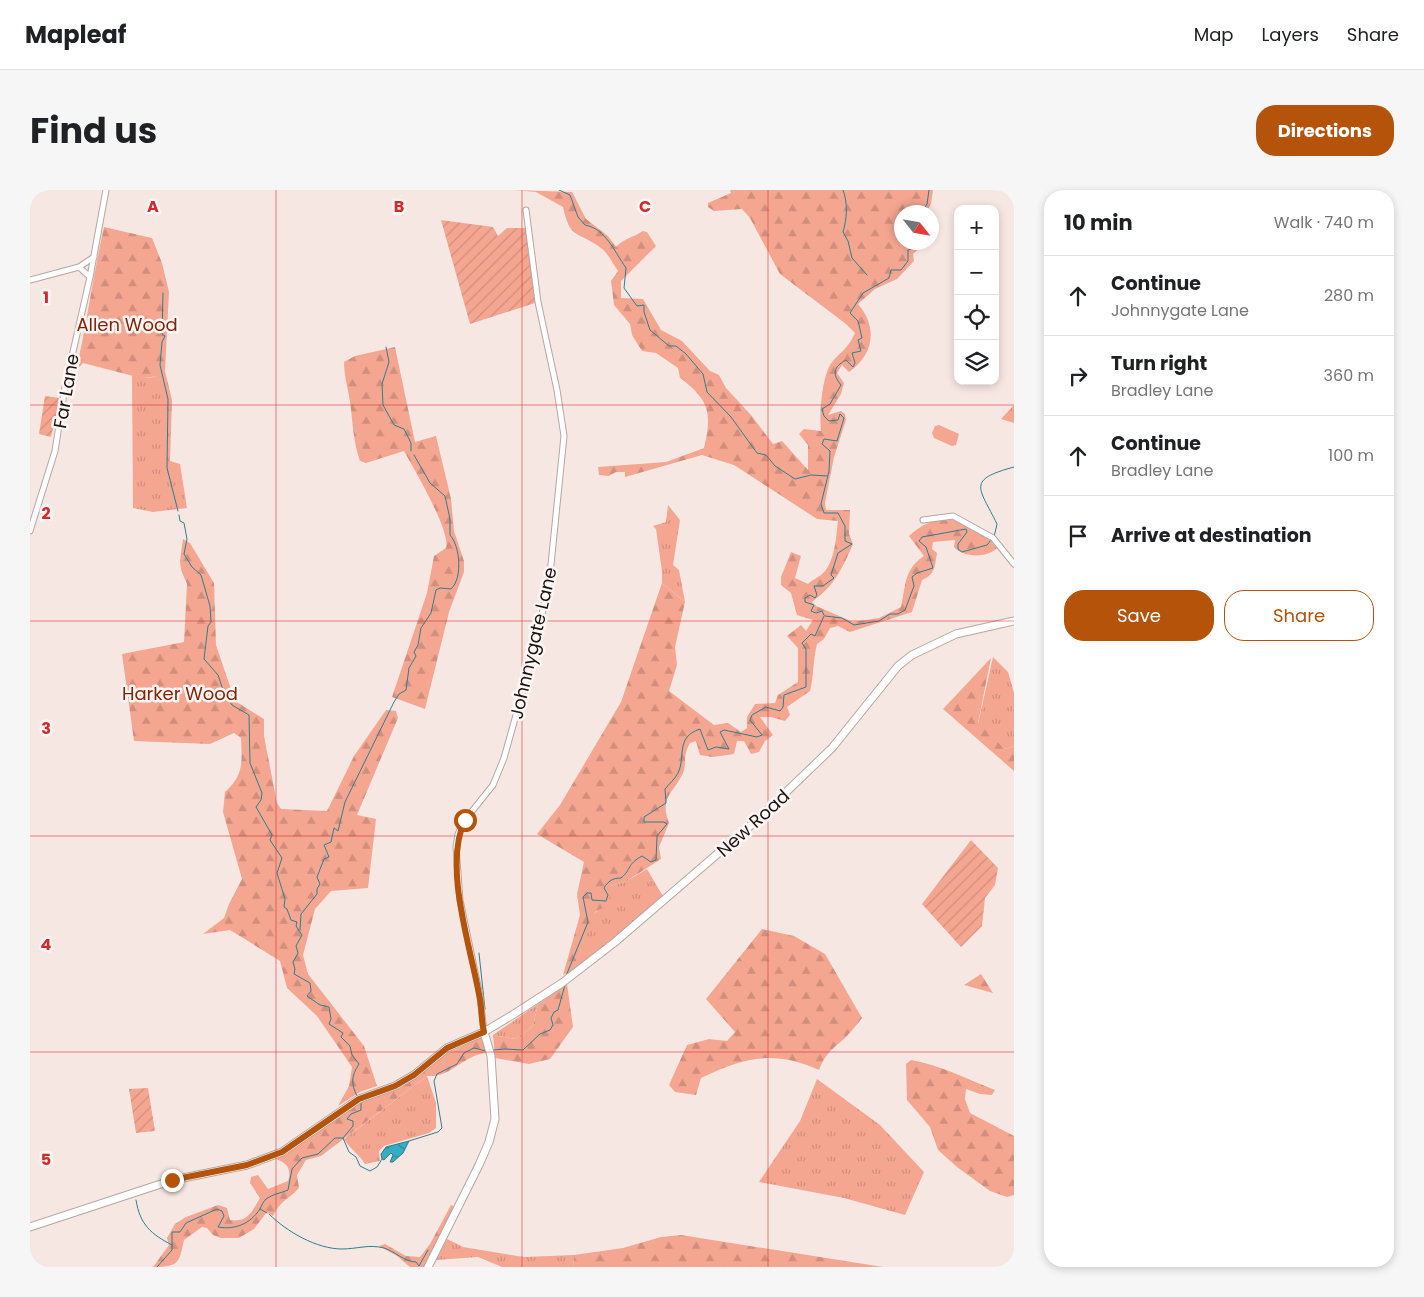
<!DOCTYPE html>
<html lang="en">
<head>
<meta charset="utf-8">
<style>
	body { margin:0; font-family:Poppins,sans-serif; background:#f6f6f6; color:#202124 }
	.controls { position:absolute; right:15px; top:15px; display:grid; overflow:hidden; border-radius:10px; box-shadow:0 2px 8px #0003 }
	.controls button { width:45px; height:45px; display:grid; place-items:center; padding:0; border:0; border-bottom:1px solid #e0e0e0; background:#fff; color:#202124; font:25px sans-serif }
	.compass { position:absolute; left:864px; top:15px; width:45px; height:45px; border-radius:50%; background:#fff; box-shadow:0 2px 8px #0003; rotate:121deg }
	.stop { position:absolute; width:15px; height:15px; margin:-11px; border:4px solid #b45309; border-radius:50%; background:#fff }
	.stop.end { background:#b45309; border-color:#fff; box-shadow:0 1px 5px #0008 }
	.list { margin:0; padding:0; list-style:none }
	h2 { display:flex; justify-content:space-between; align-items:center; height:65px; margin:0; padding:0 20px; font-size:21px }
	h2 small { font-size:16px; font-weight:400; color:#757577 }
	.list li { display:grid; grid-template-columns:32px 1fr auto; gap:15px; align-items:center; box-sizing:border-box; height:80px; padding:0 20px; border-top:1px solid #e0e0e0 }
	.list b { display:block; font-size:19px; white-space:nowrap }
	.list p { margin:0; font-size:16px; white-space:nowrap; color:#757577 }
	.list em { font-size:16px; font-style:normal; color:#757577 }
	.actions { display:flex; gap:10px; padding:15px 20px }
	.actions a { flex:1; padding:11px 0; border:1px solid #b45309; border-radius:20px; text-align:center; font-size:18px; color:#b45309 }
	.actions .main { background:#b45309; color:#fff }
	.icon { flex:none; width:28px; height:28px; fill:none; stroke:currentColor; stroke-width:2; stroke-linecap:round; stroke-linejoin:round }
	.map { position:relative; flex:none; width:984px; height:1077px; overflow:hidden; border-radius:20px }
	header { display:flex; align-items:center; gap:30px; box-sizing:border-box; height:70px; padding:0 25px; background:#fff; border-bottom:1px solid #e0e0e0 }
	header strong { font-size:24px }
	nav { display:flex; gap:28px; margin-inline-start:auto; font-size:18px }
	.intro { display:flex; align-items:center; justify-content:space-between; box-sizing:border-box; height:120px; padding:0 30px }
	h1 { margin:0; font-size:35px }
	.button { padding:12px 22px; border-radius:20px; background:#b45309; color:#fff; font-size:18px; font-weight:700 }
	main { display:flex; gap:30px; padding:0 30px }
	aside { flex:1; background:#fff; border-radius:20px; box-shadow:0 2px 8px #0003 }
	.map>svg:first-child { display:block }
	.grass { fill:url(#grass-tufts) }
	.forest { fill:url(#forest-firs) }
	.park { fill:#f4a691 }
	.garden { fill:url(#garden-furrows) }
	.water { fill:url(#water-waves); stroke:#2d7f8e }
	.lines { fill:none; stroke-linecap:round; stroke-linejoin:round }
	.stream { stroke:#2d7f8e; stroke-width:1 }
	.street-casing { stroke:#b5a7a3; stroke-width:7 }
	.secondary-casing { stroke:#b5a7a3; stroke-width:9 }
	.street { stroke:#fff; stroke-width:5 }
	.secondary { stroke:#fff; stroke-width:7 }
	.route { stroke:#b45309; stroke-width:6 }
	.grid { fill:none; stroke:#d62828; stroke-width:1; stroke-opacity:0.55 }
	.labels { text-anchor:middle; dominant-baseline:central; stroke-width:5; stroke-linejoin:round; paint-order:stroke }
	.park-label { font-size:18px; fill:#852404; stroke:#fdf6f5 }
	.street-label { font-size:18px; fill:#1a1513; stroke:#fdf6f5 }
	.grid-label { font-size:16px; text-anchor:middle; font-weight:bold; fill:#d62828; stroke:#fdf6f5; stroke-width:5; stroke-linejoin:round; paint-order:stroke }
</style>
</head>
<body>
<header>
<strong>Mapleaf</strong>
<nav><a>Map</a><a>Layers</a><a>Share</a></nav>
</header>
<div class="intro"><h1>Find us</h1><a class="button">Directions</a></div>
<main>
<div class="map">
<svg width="984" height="1077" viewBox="0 0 984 1077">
	<defs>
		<pattern id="grass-tufts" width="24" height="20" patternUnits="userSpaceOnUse" patternTransform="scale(1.25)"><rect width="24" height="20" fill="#f4a691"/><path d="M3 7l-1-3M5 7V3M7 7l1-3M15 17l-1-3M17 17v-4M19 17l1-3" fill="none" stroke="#d18e7c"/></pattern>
		<pattern id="forest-firs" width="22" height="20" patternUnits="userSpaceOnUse" patternTransform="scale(1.25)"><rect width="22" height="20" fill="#f4a691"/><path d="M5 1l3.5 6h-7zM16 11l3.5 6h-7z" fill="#d18e7c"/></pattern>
		<pattern id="garden-furrows" width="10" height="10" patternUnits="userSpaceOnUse" patternTransform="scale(1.25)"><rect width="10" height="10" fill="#f4a691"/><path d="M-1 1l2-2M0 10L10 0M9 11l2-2" fill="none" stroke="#d18e7c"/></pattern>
		<pattern id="water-waves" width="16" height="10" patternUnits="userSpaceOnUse" patternTransform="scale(1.25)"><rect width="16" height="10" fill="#35adc2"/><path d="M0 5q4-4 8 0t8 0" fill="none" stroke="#2c8c9c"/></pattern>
	</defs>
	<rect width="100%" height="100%" fill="#f7e7e3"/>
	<path class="grass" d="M 135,181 L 142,210 L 140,271 L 150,274 L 157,318 L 123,322 L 103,318 L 102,185 C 112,188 127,190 135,181 Z
		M 984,215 L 984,233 L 971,229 Z
		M 638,315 L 650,330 L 643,375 L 649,380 L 655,412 L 632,393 L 632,381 L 626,339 L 623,336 L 636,332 Z
		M 963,467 L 978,482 L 984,503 L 984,556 L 975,559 L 948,534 Z
		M 617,679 L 634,708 L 543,780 L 563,726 L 580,704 L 580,696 L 595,692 Z
		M 508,814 L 503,836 L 485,849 L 463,845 Z
		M 397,886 L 406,913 L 406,938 L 399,943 L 354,956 L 349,961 L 350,971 L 335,974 C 329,964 320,959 314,949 Z
		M 787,889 L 850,935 L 894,982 L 875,1025 L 814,1008 L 729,992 L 770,931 Z
		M 417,1049 L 433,1057 L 494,1067 L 544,1065 L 543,1077 L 472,1077 L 448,1067 L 406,1070 Z"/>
	<path class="forest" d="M 483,0 L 542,2 L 556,29 L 578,46 L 586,57 C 593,49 604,47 613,41 L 617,42 L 626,56 L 591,91 L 591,108 L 613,109 L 631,140 L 652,151 L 680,181 L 689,185 L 696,198 L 721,225 L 743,254 L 752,251 L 778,280 L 778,255 L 769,244 L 774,239 L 791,241 C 789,225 792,182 803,171 C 813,160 818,158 825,143 L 816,134 L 750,84 L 720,28 L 712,19 L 684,21 L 678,17 L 678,13 L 701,3 L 700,0 L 903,0 L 901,14 L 896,22 L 872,22 L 872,52 L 895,53 L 883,64 L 884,71 L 867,89 L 845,99 L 828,114 C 848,137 844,165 819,182 L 812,175 L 807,183 L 814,193 L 811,204 L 798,225 L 811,221 L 815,224 L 816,230 L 804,267 L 795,313 L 796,320 L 820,320 L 819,344 L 823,354 C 812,379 805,395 782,412 L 786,416 L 823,432 L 849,428 L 871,417 C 876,395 874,379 894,366 L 879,346 C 902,324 928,324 953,344 C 958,347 962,353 967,358 C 958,368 933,368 924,357 L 925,350 L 903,352 L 902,359 L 907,363 C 905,376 905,385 892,390 L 882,422 L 820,442 L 808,436 L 800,438 L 794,449 L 787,454 C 783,470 784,485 780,501 L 757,517 L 760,525 L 755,531 L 741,527 L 730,527 L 743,545 L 735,551 L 729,562 L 721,564 L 714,551 L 707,551 L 704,564 L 683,567 L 670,565 L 666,551 L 660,553 C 652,567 657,573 653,583 C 644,603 629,607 639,633 L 629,657 L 631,669 L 595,692 L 580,696 L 581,714 L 566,721 L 543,780 L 533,785 L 550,725 L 547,704 L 554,672 L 507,644 L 530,615 L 591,512 L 632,393 L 655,412 L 645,457 L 647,475 L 639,501 L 684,535 L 698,533 L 711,542 L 717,538 L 717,527 L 725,514 L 745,513 L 748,505 L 768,492 L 768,458 L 757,446 L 771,435 L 776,441 L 783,430 L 767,425 L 761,403 L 751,395 L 751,387 L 761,362 L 771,366 L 765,388 L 778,394 C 782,390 787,388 791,385 C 805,374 806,347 808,331 L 787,329 L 704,275 L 672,265 L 595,287 L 595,282 L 586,282 L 579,286 L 569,285 L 568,277 L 636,272 L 674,258 C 682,224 680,210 650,188 L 648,178 L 626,163 L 612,161 L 602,145 L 600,134 L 584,115 L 581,91 L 588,81 C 583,74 578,63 571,58 C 548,41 540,50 533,17 L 506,2 Z
		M 74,37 L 122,48 L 132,73 L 139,102 L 135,181 L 131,186 L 111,188 L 53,173 L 46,181 C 57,133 63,85 74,37 Z
		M 365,157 L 385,252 L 406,246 L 421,309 L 424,341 L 434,371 L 434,382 L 419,422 L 395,519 L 362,507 L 397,403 L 404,366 L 416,358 C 421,341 384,279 374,261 L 336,273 L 330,271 C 323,251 323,233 320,212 C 318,198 314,186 314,172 L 325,166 Z
		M 153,349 L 160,353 L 184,393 L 186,455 L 205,511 L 234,529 L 234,546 L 247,613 L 251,619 L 297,621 L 324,566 L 356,520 L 366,521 L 368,528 L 327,625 L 346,629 L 338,698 L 301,701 L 285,719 L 273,765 L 278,784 L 334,856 L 347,896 L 330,902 L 308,916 L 319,896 L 322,877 L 287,826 L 257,798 L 250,771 L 200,740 L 173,744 L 194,728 L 199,714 L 212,689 L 193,622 L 195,602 C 214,585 212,572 211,548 L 204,543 L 180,554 L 104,551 L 92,464 L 154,452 L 157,394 L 151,380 L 150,371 Z
		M 961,468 L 948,533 L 975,559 L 984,556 L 984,581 L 913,519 Z
		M 732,739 L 764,746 L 795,764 L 832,828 C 827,834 822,841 816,847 C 804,858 795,863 789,880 C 743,860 715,867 671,888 L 666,905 L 645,902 L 639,895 L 657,855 L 679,849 L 697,851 L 705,842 L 676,809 Z
		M 951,784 L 963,803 L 934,795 Z
		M 537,794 L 543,837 L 520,869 L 499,874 L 465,868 L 463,845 L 485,849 L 503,836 L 508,814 Z
		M 452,847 L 457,863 C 432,865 422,888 397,886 L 291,966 L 276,970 L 267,985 L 269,998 C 258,1010 251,1010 243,1026 L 237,1022 L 224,1039 L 209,1048 L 191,1048 L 183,1045 L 177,1038 L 172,1037 L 154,1050 C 149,1073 149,1077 123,1077 L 139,1055 L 137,1048 L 145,1034 L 156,1027 L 188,1015 L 197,1018 L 200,1030 C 218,1033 222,1021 230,1008 L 220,993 L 221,987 L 228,985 L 238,999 L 258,991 C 262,979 257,973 246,969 L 331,912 L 371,898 L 408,868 Z
		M 881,870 C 910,875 937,889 965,900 L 962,905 L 950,904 L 936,899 L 935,909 L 940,923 L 984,946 L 984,1005 L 977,1007 L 960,1001 L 927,977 L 908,960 L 900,937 L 877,910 L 876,874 Z
		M 421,1015 L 425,1017 L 394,1077 L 380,1077 L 367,1066 L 349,1056 L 355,1054 L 376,1066 L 390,1067 L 400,1054 Z
		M 651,1045 L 853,1077 L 543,1077 L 544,1065 L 593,1058 L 631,1047 Z"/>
	<path class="park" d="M 909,235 L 929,244 L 926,255 L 922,256 L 904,248 L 902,243 L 905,236 Z"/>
	<path class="garden" d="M 411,30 L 463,37 L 468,46 L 477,38 L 496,38 L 505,113 L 440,134 Z
		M 15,206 L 30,208 L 21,247 L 9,244 Z
		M 941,650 L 968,678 L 965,695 L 955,708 L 952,736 L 931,757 L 892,714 Z
		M 118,898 L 125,941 L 106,943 L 99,899 Z"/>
	<path class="water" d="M 379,951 L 373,963 L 363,972 L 360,972 L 363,965 L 361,963 L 354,970 L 352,969 L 351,964 L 356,957 Z"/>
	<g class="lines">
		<path class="stream" d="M 529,0 L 540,5 L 548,27 L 555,35 C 576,39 584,61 596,78 L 594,98 L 607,116 L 614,115 L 614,122 L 620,140 L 639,156 L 646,156 L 656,164 L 673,184 L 677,202 L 701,227 L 727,263 L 736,265 L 745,276 L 765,289 L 781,285 L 797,286
			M 813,0 C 818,13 817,29 813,42 L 818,51 L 822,68 L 837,85
			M 892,22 L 897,14 L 899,0
			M 133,103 L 132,144 L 135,146 L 132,152 L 130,175 L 138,209 L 137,278 L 148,321
			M 356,157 L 359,172 L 352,194 L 353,215 L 364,235 L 374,239 L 381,253 L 381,261
			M 149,325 L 150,331 L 154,333 L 157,349 L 154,364 L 162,377 L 171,385 L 180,416 L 181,432 L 178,436 L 174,469 L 188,485 L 194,503 L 202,515 L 219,525 L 220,573 L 232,603 L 231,610 L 226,617 L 242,645 L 240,650 L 252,668 L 247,683 L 255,709 L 254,717 L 257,719 L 261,730 L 267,732 L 266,736 L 272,745 L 266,756 L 268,763 L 263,772 L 265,779 L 264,784 L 280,793 L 281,801 L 277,806 L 290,815 L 299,817 L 301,829 L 299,834 L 313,843 L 311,847 L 320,856 L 322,865 L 329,874 C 321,886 321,894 327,906
			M 964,347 L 967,334 C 949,297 936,290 984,277
			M 794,425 L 792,421 L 786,423 L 781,421 L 784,415 L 775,412 L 775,408 L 780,405 L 785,408 L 787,405 L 784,396 L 793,396 L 804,388 L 801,385 L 808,363 L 822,354 L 815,351 L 815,336 L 808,323 L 794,323 L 791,314 L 799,281 L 800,261 L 792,254 L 794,249 L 807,251 L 814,228 L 810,224 L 808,230 L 799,231 L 794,226 L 792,219 L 800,214 L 811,195 C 802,184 803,177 816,170 L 823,177 L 825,173 L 822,163 L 831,161 L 828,150 L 832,148 L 828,131 L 820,123 L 833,103 L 859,88 L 861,80 L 871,80 L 878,71 L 878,60 L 887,57 L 891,52
			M 795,426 L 812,428 L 824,435 L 849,431 L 860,424 L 868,424 L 875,420 L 884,396 L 882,387 L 887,383 L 903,378 L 896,357 L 889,351 L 892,347 L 936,339 L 937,342 L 928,354 L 928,359 L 932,362 L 957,355 L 961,350
			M 270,740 L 271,724 L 287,704 L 287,699 L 290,694 L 287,687 L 294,669 L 299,667 L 294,655 L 301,652 L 304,638 L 308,641 L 315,612 L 364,512 L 369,504 L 376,500 L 379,478 L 386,466 L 384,462 L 388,455 L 391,438 L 401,423 L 406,400 L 410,398 L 421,399 C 433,388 430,356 420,345 L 420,329 L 415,306 L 400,293 L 384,265
			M 449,763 L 455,819
			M 536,786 L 558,732 L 553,707 L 557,703 L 561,703 L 562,710 L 576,711 L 578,705 L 574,698 C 578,691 583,688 591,688 C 602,679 596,675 612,666 L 621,672 L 626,670 L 627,646 L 637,634 L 634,632 L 614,632 L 614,627 L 636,613 L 635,599 C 639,594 645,589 648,583 C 656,567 645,547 670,539 L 678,560 L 686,557 L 699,559 L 690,542 L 694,540 L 727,547 L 732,545 L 720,530 L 722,525 L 736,517 L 750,521 L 753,517 L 754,505 L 776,497 L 776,459 L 772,453 L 781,444 L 785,446 L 794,426
			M 463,860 L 475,859 L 493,860 L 510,844 L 520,840 L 523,835 L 521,828 L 524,822 L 528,820 L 535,795
			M 313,948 L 323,936 L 323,931 L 317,929 L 321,924 L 331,920 L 331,912
			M 379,951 L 408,942 L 412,938 L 404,891 L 407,884 L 427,874 L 434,863 L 444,858 L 456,861
			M 106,1010 C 110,1035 121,1044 142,1055
			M 230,1019 L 237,1023
			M 239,1024 C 257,1042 287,1059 312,1059 C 327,1059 339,1054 354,1058 C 364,1061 375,1072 386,1072 L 389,1076 L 398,1060
			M 127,1077 L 142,1060 L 142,1042 L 150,1042 L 156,1033 L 187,1019 L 192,1021 L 194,1026 L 188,1037 C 205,1040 220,1034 230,1019 C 232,1015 233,1012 236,1009 C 243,1004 251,1003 258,1000 L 262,979 L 272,968 L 288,964 L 305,948 L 313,948 L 319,962 L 326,967 L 330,976 L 340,981 L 347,977 L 352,969"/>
		<defs>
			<path id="street" d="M 49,77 L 64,67
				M 0,90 L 49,77 L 60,87
				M 893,330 L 923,326 L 963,348 L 984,374
				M 0,341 L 25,261 L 35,197 L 60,87 L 76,0
				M 454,842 L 450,806 L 430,710 L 426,657 L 428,644 L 435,630 L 463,595 L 474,568 L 500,475 L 519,394 L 534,246 L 527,200 L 508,112 L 496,20"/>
			<path id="secondary" d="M 0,1037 L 143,990 L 217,975 L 252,962 L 329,909 L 365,896 L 384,885 L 417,858 L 454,842 L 484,824 L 532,793 L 585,752 L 728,629 L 802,558 L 868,476 L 882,465 L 926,444 L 984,431
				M 398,1077 L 449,975 L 459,952 L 465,929 L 461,866 L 454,842"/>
		</defs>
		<use href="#street" class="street-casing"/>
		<use href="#secondary" class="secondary-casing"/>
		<use href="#street" class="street"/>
		<use href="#secondary" class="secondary"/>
	</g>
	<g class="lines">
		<path class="route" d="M 142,990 L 217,975 L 252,962 L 329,909 L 365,896 L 384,885 L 417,858 L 454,842 C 451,829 452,816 449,804 C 440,755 413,675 435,630"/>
	</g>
	<path class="grid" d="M 246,0 L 246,1077M 492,0 L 492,1077M 738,0 L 738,1077M 0,215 L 984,215M 0,431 L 984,431M 0,646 L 984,646M 0,862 L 984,862"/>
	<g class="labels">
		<g class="park-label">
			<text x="97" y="134">Allen Wood</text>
			<text x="150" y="503">Harker Wood</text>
		</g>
		<g class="street-label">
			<text transform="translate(36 201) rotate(-80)">Far Lane</text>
			<text transform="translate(503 453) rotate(-77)">Johnnygate Lane</text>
			<text transform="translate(723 633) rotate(-42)">New Road</text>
		</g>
	</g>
	<g class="grid-label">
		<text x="123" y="22">A</text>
		<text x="369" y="22">B</text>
		<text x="615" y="22">C</text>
		<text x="16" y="113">1</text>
		<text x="16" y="329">2</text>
		<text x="16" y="544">3</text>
		<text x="16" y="760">4</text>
		<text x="16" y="975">5</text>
	</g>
</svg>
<div class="controls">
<button>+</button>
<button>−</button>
<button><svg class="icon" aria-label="locate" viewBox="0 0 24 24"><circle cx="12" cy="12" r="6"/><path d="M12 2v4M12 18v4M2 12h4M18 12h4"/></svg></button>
<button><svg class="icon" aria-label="layers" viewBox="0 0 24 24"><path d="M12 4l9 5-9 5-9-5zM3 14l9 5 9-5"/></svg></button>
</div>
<svg class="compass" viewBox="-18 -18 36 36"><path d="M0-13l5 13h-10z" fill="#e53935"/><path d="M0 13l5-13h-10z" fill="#757577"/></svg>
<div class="stop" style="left:435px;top:630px"></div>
<div class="stop end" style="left:142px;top:990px"></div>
</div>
<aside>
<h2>10 min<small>Walk · 740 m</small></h2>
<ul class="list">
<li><svg class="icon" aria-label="ahead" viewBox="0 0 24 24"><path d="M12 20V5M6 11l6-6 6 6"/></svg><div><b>Continue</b><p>Johnnygate Lane</p></div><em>280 m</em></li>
<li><svg class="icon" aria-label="right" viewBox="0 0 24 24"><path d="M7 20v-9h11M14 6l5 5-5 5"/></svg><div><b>Turn right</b><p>Bradley Lane</p></div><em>360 m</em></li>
<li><svg class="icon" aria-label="ahead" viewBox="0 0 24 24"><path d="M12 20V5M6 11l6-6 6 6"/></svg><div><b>Continue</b><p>Bradley Lane</p></div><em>100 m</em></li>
<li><svg class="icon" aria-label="arrive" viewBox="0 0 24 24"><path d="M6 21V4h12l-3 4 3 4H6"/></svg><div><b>Arrive at destination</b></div></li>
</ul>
<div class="actions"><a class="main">Save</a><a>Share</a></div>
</aside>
</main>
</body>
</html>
